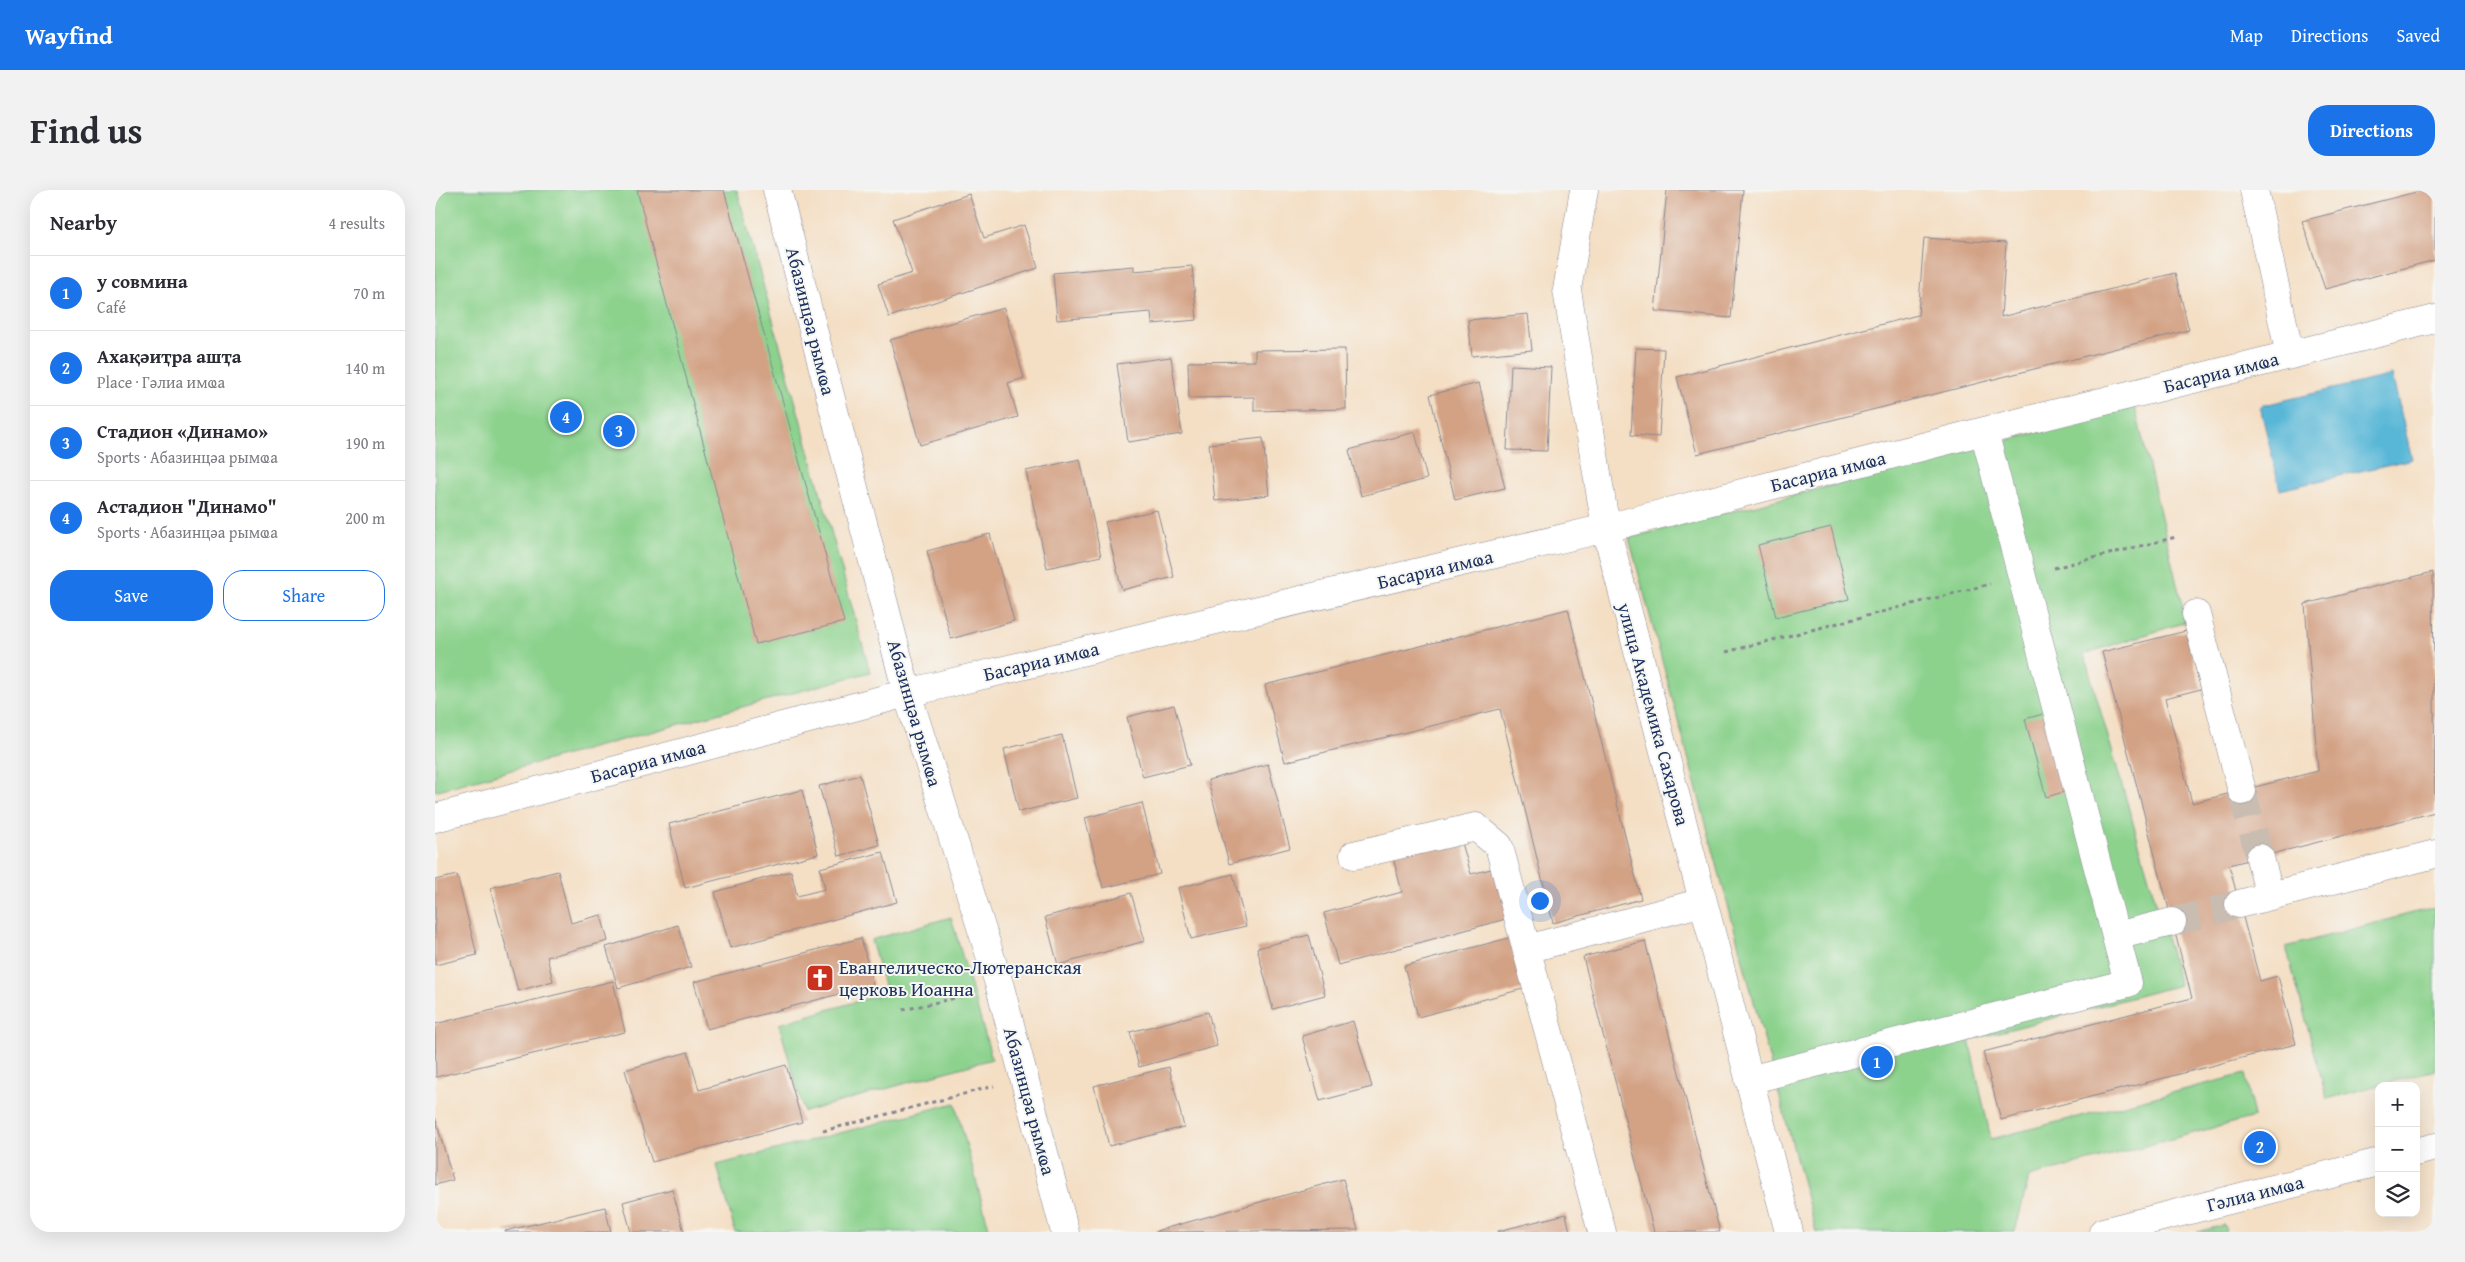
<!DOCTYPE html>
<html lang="en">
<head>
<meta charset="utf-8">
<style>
	body { margin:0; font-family:"Gentium Book Plus",serif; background:#f2f2f3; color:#2b2b33 }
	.controls { position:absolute; right:15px; bottom:15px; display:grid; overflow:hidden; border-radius:10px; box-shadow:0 5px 20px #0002 }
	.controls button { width:45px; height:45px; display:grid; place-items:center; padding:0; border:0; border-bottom:1px solid #e1e1e2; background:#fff; color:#2b2b33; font:25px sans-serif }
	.you { position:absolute; left:1104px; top:710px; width:18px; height:18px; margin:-12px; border:4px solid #fff; border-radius:50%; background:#1a73e8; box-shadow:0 0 0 8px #1a73e833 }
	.badge { display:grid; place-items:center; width:32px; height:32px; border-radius:50%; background:#1a73e8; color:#fff; font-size:16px; font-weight:700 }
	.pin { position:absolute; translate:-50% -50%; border:2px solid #fff; box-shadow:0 1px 5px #0006 }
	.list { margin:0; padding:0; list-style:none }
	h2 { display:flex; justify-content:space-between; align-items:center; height:65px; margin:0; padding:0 20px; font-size:21px }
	h2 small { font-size:16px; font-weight:400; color:#7c7c81 }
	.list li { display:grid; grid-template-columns:32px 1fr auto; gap:15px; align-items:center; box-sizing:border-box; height:75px; padding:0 20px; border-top:1px solid #e1e1e2 }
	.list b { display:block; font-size:19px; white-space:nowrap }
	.list p { margin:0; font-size:16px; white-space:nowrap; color:#7c7c81 }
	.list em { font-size:16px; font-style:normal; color:#7c7c81 }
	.actions { display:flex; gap:10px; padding:15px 20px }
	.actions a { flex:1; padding:11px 0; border:1px solid #1a73e8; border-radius:20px; text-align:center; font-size:18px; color:#1a73e8 }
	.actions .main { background:#1a73e8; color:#fff }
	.icon { flex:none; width:28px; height:28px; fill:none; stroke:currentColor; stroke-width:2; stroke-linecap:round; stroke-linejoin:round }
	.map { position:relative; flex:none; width:2000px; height:1042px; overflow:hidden; border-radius:20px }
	header { display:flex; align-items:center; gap:30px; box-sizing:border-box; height:70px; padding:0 25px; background:#1a73e8; color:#fff }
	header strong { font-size:24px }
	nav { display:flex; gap:28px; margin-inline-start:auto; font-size:18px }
	.intro { display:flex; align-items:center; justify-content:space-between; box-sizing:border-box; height:120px; padding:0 30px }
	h1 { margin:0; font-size:35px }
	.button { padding:12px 22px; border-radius:20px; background:#1a73e8; color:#fff; font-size:18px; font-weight:700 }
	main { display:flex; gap:30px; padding:0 30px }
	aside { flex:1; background:#fff; border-radius:20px; box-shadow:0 5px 20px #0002 }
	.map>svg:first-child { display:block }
	.green { fill:#8cd28d; stroke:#548076 }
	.water { fill:#59b7d7; stroke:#3a739a }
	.building { fill:#d3a285 }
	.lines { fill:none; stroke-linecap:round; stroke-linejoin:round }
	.minor-tunnel { stroke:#c9bcb0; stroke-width:28; stroke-dasharray:28 14; stroke-linecap:butt }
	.minor-casing { stroke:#888792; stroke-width:29 }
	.path { stroke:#888792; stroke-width:3; stroke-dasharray:4 4; stroke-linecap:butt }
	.minor { stroke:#fff; stroke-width:28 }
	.labels { text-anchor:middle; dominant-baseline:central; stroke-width:4; stroke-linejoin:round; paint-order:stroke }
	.street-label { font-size:19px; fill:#1b2f5e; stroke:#f6f6f2 }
	.poi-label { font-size:19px; fill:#1b2f5e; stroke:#f6f6f2; text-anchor:start }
</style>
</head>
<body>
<header>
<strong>Wayfind</strong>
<nav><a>Map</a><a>Directions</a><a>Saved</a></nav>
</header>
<div class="intro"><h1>Find us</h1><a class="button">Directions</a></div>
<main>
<aside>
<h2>Nearby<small>4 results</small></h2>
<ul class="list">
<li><span class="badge">1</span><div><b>у совмина</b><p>Café</p></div><em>70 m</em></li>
<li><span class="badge">2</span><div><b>Ахақәиҭра ашҭа</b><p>Place · Гәлиа имҩа</p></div><em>140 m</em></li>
<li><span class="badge">3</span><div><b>Cтадион «Динамо»</b><p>Sports · Абазинцәа рымҩа</p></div><em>190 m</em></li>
<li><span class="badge">4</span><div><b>Астадион &quot;Динамо&quot;</b><p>Sports · Абазинцәа рымҩа</p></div><em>200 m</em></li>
</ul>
<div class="actions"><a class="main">Save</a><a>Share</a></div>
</aside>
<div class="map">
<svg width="2000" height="1042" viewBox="0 0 2000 1042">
	<rect width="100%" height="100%" fill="#f6f6f2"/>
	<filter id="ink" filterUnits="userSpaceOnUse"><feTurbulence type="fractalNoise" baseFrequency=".02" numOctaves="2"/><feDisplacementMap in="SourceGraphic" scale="10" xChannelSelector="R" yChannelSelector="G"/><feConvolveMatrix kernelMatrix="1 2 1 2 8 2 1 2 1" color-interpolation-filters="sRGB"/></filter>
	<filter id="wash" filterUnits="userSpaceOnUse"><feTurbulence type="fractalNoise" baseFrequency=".0096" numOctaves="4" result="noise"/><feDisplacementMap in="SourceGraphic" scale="20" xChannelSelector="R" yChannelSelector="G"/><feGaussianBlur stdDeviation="1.12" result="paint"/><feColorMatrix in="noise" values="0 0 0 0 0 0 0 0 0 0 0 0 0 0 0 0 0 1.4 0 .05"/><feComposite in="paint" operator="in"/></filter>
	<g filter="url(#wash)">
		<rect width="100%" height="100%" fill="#f4dfc5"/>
		<path class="green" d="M 0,0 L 302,0 L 435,482 L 0,601 Z
			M 1700,217 L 1751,432 L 1649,464 L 1745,795 L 1534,850 L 1556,949 L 1810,884 L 1819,927 L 1594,987 L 1580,1042 L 1381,1042 L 1194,348 Z
			M 2000,717 L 2000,880 L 1892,909 L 1851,757 Z
			M 516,727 L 557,869 L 369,922 L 344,834 L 451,803 L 436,750 Z
			M 520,913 L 555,1042 L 300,1042 L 282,975 Z
			M 1789,1035 L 1791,1042 L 1762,1042 Z"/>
		<path class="water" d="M 1957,185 L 1977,269 L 1845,300 L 1825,216 Z"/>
		<g id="blocks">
			<path class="building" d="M 202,0 L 289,0 L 409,432 L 321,454 Z
				M 1232,0 L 1308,0 L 1296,128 L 1220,121 Z
				M 1989,0 L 2000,0 L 2000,70 L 1890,99 L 1867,31 Z
				M 534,4 L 549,48 L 589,35 L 603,78 L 454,127 L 443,94 L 477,83 L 458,29 Z
				M 1489,48 L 1571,53 L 1566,127 L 1740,83 L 1754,140 L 1262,264 L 1242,187 L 1483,125 Z
				M 699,76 L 699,81 L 757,76 L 762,130 L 717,134 L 716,122 L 622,130 L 618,83 Z
				M 569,118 L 589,188 L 573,193 L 583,227 L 485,255 L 455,150 Z
				M 1093,124 L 1097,160 L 1037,166 L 1033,130 Z
				M 1201,158 L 1229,159 L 1224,247 L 1196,245 Z
				M 910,159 L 911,219 L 819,221 L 819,207 L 754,208 L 753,172 L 820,171 L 820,160 Z
				M 736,167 L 747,244 L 693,252 L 682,174 Z
				M 1076,175 L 1116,177 L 1112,261 L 1072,260 Z
				M 1044,193 L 1070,298 L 1020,310 L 995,205 Z
				M 980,242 L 992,289 L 926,306 L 914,260 Z
				M 828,248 L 834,305 L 780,311 L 774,254 Z
				M 645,269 L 666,366 L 612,378 L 591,281 Z
				M 722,320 L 739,387 L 687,400 L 670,332 Z
				M 1396,337 L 1414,409 L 1341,427 L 1323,355 Z
				M 555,344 L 579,431 L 516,449 L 492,361 Z
				M 1998,382 L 2000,622 L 1794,675 L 1825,791 L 1843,786 L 1861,854 L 1566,930 L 1548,862 L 1757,808 L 1667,462 L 1751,441 L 1766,499 L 1730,508 L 1757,613 L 1883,581 L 1870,414 Z
				M 1133,419 L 1206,709 L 1118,733 L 1065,519 L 850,572 L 830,495 Z
				M 739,515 L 755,575 L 708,587 L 692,527 Z
				M 1615,522 L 1636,600 L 1611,607 L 1590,529 Z
				M 627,545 L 642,608 L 584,622 L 569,559 Z
				M 833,574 L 855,658 L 794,674 L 773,590 Z
				M 425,585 L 444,655 L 404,666 L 384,596 Z
				M 367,600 L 383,664 L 250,698 L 234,634 Z
				M 707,613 L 725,684 L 668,698 L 650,628 Z
				M 1025,646 L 1036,684 L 1064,677 L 1078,727 L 903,775 L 889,723 L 967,702 L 957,664 Z
				M 448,662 L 462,712 L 295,758 L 280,702 L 356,681 L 362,706 L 390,699 L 385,678 Z
				M 123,681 L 136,733 L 166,725 L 173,751 L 112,767 L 118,791 L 83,801 L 55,698 Z
				M 798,684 L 811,736 L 756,749 L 743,698 Z
				M 22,685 L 42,765 L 0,775 L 0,690 Z
				M 696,703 L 710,751 L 623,775 L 610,727 Z
				M 243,735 L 256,777 L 183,798 L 171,757 Z
				M 874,745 L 890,805 L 838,819 L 822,758 Z
				M 1081,746 L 1095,797 L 983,827 L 969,776 Z
				M 426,748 L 438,795 L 272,839 L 259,792 Z
				M 1210,751 L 1285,1042 L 1219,1042 L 1148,767 Z
				M 178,791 L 190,842 L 1,887 L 0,834 Z
				M 773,822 L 782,856 L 704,877 L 695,842 Z
				M 918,831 L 937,897 L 885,911 L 867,846 Z
				M 253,862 L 264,900 L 351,875 L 367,932 L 217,972 L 190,880 Z
				M 734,877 L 749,937 L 674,956 L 659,896 Z
				M 0,927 L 18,990 L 0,995 Z
				M 908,989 L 923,1040 L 721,1042 L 721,1041 Z
				M 237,999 L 249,1042 L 196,1042 L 188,1012 Z
				M 170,1017 L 176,1042 L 70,1042 L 70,1041 Z
				M 1131,1024 L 1135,1042 L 1063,1042 L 1063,1041 Z"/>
		</g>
	</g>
	<g filter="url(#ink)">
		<use href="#blocks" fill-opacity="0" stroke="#888792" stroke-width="1"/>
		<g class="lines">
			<path class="minor-tunnel" d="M 1807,601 L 1825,668
				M 1737,732 L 1804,714"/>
			<defs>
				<path id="minor" d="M 342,0 L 472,503 L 565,797 L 630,1042
					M 1149,0 L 1132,100 L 1171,338 L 1354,1042
					M 1819,0 L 1855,165
					M 1761,424 L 1807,601
					M 0,628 L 472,503 L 1171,338 L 1549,241 L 2000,129
					M 919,665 L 1041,637 L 1064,656 L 1167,1042
					M 1825,668 L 1835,706
					M 1804,714 L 2000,664
					M 1681,746 L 1737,732
					M 1092,759 L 1268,712
					M 1314,890 L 1693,793 L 1549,241
					M 1981,962 L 2000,957
					M 1668,1042 L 1944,972"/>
			</defs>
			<use href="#minor" class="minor-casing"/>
			<path class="path" d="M 1619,378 L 1741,347
				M 1291,462 L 1555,394
				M 468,820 L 533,805
				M 388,941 L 559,896"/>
			<use href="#minor" class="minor"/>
		</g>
	</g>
	<defs>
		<symbol id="church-square" viewBox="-11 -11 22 22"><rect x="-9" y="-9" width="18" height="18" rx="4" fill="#c8321e" stroke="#f6f6f2"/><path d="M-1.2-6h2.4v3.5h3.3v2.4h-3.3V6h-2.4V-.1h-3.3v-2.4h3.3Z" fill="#fff"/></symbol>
	</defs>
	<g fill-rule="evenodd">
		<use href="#church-square" x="369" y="772" width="32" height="32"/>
	</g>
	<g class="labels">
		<g class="street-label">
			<text transform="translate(376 131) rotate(76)">Абазинцәа рымҩа</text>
			<text transform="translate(1786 182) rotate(-14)">Басариа имҩа</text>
			<text transform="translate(1393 281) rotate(-14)">Басариа имҩа</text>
			<text transform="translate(1000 379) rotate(-13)">Басариа имҩа</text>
			<text transform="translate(606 471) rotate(-13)">Басариа имҩа</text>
			<text transform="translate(480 523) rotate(74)">Абазинцәа рымҩа</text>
			<text transform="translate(1219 524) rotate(75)">улица Академика Сахарова</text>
			<text transform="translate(213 571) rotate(-15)">Басариа имҩа</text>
			<text transform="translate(595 911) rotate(75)">Абазинцәа рымҩа</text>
			<text transform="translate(1820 1003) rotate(-14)">Гәлиа имҩа</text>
		</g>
		<g class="poi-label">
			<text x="404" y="777">Евангелическо-Лютеранская<tspan x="404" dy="22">церковь Иоанна</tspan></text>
		</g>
	</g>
</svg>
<div class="controls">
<button>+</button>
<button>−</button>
<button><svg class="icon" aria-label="layers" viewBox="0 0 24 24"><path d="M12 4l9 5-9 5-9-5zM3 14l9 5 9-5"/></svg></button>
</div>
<div class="you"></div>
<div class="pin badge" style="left:1442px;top:872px">1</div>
<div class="pin badge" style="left:1825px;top:957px">2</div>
<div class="pin badge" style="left:184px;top:241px">3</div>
<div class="pin badge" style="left:131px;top:227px">4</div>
</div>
</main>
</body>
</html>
